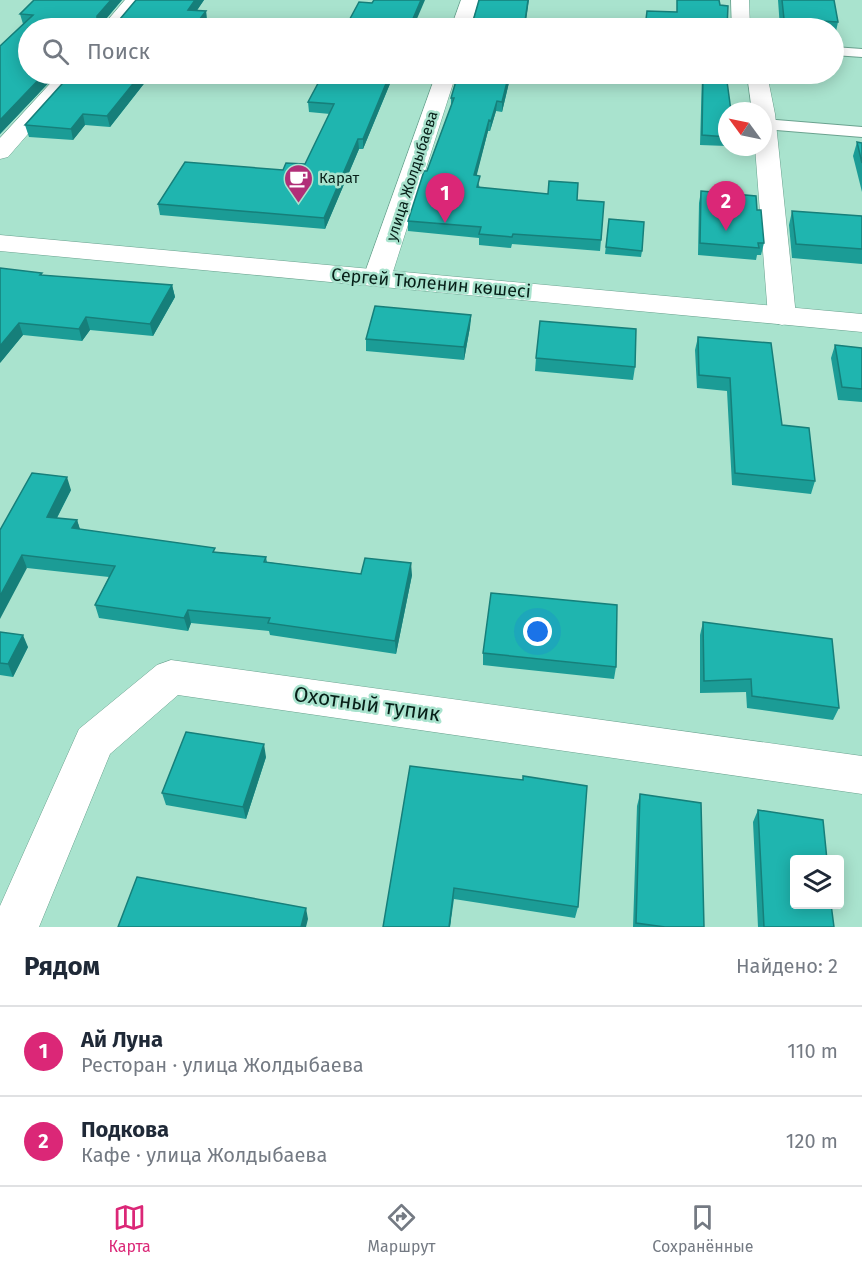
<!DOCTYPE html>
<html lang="ru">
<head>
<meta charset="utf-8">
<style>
	body { margin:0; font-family:"Fira Sans",sans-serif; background:#f6f6f7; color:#1f2937 }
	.controls { position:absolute; right:18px; bottom:18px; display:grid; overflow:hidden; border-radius:6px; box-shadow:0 3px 15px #0003 }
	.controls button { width:54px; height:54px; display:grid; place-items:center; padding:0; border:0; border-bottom:2px solid #e0e1e3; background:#fff; color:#1f2937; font:30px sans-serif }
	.compass { position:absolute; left:718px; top:102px; width:54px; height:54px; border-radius:50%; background:#fff; box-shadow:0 3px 15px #0003; rotate:303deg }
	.you { position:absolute; left:538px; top:632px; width:21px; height:21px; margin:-15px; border:4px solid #fff; border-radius:50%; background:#1a73e8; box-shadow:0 0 0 9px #1a73e833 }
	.badge { display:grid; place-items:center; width:39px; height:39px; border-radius:50%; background:#db2777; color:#fff; font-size:20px; font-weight:700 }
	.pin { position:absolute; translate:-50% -50px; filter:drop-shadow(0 2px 3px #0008) }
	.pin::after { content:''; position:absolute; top:32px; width:21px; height:18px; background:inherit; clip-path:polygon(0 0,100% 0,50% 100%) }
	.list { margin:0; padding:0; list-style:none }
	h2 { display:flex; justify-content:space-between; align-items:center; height:78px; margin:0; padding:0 24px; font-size:26px }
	h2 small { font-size:20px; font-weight:400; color:#747a83 }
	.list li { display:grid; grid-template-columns:39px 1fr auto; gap:18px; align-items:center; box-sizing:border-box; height:90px; padding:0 24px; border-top:2px solid #e0e1e3 }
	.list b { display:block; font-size:22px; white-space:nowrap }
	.list p { margin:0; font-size:20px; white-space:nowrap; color:#747a83 }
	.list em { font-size:20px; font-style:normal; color:#747a83 }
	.icon { flex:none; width:33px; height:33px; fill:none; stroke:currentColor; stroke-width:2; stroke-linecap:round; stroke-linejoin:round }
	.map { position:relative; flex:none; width:862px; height:927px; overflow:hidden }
	.search { position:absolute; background:#fff; box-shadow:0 3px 15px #0003; left:18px; right:18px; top:18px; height:66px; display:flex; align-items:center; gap:15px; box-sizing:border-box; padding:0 21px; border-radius:33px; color:#747a83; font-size:22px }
	.sheet { height:258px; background:#fff }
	nav { display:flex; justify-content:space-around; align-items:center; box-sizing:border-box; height:84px; border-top:2px solid #e0e1e3; background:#fff; font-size:16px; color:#747a83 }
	nav a { display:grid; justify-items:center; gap:3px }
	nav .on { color:#db2777 }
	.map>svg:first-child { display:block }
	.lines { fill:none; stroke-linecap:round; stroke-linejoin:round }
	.service-casing { stroke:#6aa28f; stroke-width:2 }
	.minor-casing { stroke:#6aa28f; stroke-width:1 }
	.secondary-casing { stroke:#6aa28f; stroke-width:1 }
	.service { fill:#fff; fill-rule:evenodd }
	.minor { fill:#fff; fill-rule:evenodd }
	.secondary { fill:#fff; fill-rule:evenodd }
	.wall { fill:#1b9c96 }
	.shaded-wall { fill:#167f7a }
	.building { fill:#1fb5af; stroke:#167f7a; stroke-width:1.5 }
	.labels { text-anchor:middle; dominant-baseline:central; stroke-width:5; stroke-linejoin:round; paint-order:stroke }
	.far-street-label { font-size:15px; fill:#071f18; stroke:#a9e3ce }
	.far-poi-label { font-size:15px; fill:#071f18; stroke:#a9e3ce; text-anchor:start }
	.street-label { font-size:18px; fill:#071f18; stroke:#a9e3ce }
	.near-street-label { font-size:21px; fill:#071f18; stroke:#a9e3ce }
</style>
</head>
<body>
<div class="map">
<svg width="862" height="927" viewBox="0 0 862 927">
	<rect width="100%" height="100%" fill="#a9e3ce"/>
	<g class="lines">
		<defs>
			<path id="service" d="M 834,47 L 862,49 L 862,57 L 834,55 Z
				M 764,119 L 862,127 L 862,137 L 764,129 Z"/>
			<path id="minor" d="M 125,0 L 144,0 L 120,28 L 101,28 Z
				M 461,0 L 479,0 L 470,28 L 451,28 Z
				M 731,0 L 749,0 L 750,28 L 732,28 Z
				M 59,74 L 80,74 L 8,157 L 0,159 L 0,138 Z
				M 436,74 L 456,74 L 391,278 L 387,284 L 377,286 L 367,284 L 363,278 Z
				M 747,74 L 767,74 L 775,114 L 796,316 L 792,322 L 782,325 L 772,322 L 768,316 L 755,147 L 763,147 L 763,111 L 752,111 Z
				M 171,660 L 862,756 L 862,794 L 178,695 L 110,754 L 39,927 L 0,927 L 0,906 L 79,729 L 157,665 Z"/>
			<path id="secondary" d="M 0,235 L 862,314 L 862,332 L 0,251 Z"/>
		</defs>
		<use href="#service" class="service-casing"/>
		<use href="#minor" class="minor-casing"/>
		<use href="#secondary" class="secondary-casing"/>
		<use href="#service" class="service"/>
		<use href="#minor" class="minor"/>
		<use href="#secondary" class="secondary"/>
	</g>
	<path class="wall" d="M 122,0 L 106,19 L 120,19 L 136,0 L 204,0 L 196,11 L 206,11 L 207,22 L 202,28 L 28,28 L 57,74 L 0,134 L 0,46 L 23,24 L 20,14 Z
		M 778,0 L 834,0 L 838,22 L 835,36 L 834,36 L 834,28 L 780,28 Z
		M 71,74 L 170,74 L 168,77 L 150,76 L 110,127 L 85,125 L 73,140 L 29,137 L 25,125 Z
		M 394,74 L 363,149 L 359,149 L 325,229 L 160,215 L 158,204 L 283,170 L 305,164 L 330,114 L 309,112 L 308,102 Z
		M 511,74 L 502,112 L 496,111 L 490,131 L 488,131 L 476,176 L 480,188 L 577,200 L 601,240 L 600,251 L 512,244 L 511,248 L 479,245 L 479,238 L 408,231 L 408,221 L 451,106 L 451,98 Z
		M 702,74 L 726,74 L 727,146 L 700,145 Z
		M 857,142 L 862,143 L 862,192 L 853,156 Z
		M 701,191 L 757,210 L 764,243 L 761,255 L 757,255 L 756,260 L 698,255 L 699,203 Z
		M 792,211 L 862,216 L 862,264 L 792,258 L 789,225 Z
		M 609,219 L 642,251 L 641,257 L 605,254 Z
		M 42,273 L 42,275 L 172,285 L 175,297 L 153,336 L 90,330 L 82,341 L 23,335 L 0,363 Z
		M 471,315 L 470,327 L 464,360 L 366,351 L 366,339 Z
		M 698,337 L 815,481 L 811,494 L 732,485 L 727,391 L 697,388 L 695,350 Z
		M 835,345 L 862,348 L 862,402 L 838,400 L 831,358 Z
		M 536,358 L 635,367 L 633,380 L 535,371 Z
		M 71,490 L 57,518 L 77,520 L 80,530 L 216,552 L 266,557 L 267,562 L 361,574 L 412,575 L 396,654 L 270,635 L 269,631 L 191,623 L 188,631 L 99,618 L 95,605 L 109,577 L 27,568 L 0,530 Z
		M 703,622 L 839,708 L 833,720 L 747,708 L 746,692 L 700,693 L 700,635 Z
		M 0,632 L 28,647 L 13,677 L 0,675 Z
		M 483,653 L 616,667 L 614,679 L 483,665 Z
		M 266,757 L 246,819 L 166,805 L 162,793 Z
		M 410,766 L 578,907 L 575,918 L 454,899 L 450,927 L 383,927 Z
		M 640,794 L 704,927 L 633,927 L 637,806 Z
		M 758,810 L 834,927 L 758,927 L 753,822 Z"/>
	<path class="shaded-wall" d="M 111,0 L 122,0 L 99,27 L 97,16 Z
		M 195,0 L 204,0 L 190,21 L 188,10 Z
		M 421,0 L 425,0 L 413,28 L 409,28 Z
		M 528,0 L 529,0 L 525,28 L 524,28 Z
		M 206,11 L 207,22 L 202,28 L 193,28 Z
		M 44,74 L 57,74 L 0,134 L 0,120 Z
		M 141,74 L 149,74 L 150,76 L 110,127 L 107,116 Z
		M 390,74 L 394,74 L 363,149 L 363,139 Z
		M 509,74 L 511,74 L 502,112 L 502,102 Z
		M 497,101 L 496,111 L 490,131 L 491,121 Z
		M 83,114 L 85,125 L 73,140 L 71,129 Z
		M 489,120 L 488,131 L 474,186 L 474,175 Z
		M 358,139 L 359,149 L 325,229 L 324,218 Z
		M 172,285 L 175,297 L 153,336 L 150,324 Z
		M 471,315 L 470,327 L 464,360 L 464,347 Z
		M 86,317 L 90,330 L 82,341 L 79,329 Z
		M 19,323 L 23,335 L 0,363 L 0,346 Z
		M 67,477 L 71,490 L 51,529 L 47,517 Z
		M 77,520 L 81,532 L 72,528 Z
		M 22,555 L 27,568 L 0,619 L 0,596 Z
		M 411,563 L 412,575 L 396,654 L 395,641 Z
		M 188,610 L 191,623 L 188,631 L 184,618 Z
		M 23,635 L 28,647 L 13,677 L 8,664 Z
		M 264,744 L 266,757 L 246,819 L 243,807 Z
		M 454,888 L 450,927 L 449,927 Z
		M 306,908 L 308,919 L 306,927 L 301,927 Z"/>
	<path class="building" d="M 34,0 L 111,0 L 97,16 L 97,19 L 120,19 L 136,0 L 195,0 L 188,10 L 206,11 L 193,28 L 28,28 L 28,74 L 44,74 L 0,120 L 0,46 L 33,15 L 20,14 Z
		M 374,0 L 421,0 L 409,28 L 345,28 L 359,2 L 372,3 Z
		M 479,0 L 528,0 L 524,28 L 471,28 Z
		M 677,0 L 719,0 L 720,5 L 728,6 L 727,28 L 645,28 L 647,11 L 677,12 Z
		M 782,0 L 834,0 L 838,22 L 784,19 Z
		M 71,74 L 141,74 L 107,116 L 83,114 L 71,129 L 25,125 Z
		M 323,74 L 390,74 L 363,139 L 358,139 L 324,218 L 158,204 L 185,162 L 283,170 L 286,163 L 305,164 L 334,104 L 308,102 Z
		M 458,74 L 509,74 L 502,102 L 497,101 L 491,121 L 489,120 L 474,175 L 480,176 L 477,187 L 548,194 L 549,181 L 578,183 L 577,200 L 604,202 L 601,240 L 513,234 L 512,237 L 479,234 L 481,227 L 408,221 L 424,171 L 427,171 L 454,98 L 451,98 Z
		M 703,74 L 726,74 L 731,111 L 727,111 L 727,137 L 702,135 Z
		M 857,142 L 862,143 L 862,163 Z
		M 701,191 L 756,196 L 757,210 L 761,210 L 764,243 L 758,243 L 759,248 L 700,243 Z
		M 792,211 L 862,216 L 862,249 L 796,244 Z
		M 609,219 L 644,222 L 642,251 L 606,247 Z
		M 0,268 L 42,273 L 40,275 L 172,285 L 150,324 L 86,317 L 79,329 L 19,323 L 0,346 Z
		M 375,306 L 471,315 L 464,347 L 366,339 Z
		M 540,321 L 636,329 L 635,367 L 536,358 Z
		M 698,337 L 771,343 L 782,425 L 809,428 L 815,481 L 735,473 L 730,378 L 699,375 Z
		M 835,345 L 862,348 L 862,389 L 842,387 Z
		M 32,473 L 67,477 L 47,517 L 77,520 L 72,528 L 215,548 L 213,552 L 266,557 L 264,562 L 361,574 L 365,558 L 411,563 L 395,641 L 268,623 L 270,618 L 188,610 L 184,618 L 95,605 L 115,566 L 22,555 L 0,596 L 0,530 Z
		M 491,593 L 617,605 L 616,667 L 483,653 Z
		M 703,622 L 832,639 L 839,708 L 752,696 L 751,679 L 704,681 Z
		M 0,632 L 23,635 L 8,664 L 0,663 Z
		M 186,732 L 264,744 L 243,807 L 162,793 Z
		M 410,766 L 523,780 L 523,776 L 587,786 L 578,907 L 454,888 L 449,927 L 383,927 Z
		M 640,794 L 701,803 L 704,927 L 665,927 L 636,923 Z
		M 758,810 L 823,820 L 827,860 L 795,860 L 795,904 L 831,904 L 834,927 L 764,927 Z
		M 137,877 L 306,908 L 301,927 L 118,927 Z"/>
	<defs>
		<symbol id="cafe-pin" viewBox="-11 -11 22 30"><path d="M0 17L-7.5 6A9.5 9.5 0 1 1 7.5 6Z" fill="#b12f78" stroke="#a9e3ce"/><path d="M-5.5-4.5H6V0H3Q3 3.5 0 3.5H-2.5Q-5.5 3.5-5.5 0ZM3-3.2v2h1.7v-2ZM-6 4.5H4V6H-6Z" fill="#fff"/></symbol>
	</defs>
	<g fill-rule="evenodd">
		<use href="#cafe-pin" x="282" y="162" width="33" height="45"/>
	</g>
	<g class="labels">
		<g class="far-street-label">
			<text transform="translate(412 176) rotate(-72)">улица Жолдыбаева</text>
		</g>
		<g class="far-poi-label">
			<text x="319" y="178">Карат</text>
		</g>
		<g class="street-label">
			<text transform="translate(431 283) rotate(5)">Сергей Тюленин көшесі</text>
		</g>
		<g class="near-street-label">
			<text transform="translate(367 704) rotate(8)">Охотный тупик</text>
		</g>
	</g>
</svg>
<div class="controls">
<button><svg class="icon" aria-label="layers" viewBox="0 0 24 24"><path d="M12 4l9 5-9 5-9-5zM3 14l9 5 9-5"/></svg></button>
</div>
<svg class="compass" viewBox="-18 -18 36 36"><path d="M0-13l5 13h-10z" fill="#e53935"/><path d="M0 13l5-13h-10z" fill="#747a83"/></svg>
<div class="you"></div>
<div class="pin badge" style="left:445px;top:223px">1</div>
<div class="pin badge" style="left:726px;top:231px">2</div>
<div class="search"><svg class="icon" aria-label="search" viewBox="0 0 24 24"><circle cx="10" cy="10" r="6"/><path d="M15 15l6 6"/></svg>Поиск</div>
</div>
<section class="sheet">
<h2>Рядом<small>Найдено: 2</small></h2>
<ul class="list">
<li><span class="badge">1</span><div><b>Ай Луна</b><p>Ресторан · улица Жолдыбаева</p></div><em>110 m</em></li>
<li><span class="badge">2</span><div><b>Подкова</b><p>Кафе · улица Жолдыбаева</p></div><em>120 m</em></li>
</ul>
</section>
<nav>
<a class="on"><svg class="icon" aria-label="map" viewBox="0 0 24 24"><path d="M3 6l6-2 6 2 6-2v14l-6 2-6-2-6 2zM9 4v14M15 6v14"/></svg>Карта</a>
<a><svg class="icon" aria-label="directions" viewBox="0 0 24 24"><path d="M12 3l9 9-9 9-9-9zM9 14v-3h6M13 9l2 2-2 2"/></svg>Маршрут</a>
<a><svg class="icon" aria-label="saved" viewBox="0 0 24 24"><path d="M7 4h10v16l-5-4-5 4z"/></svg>Сохранённые</a>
</nav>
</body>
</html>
